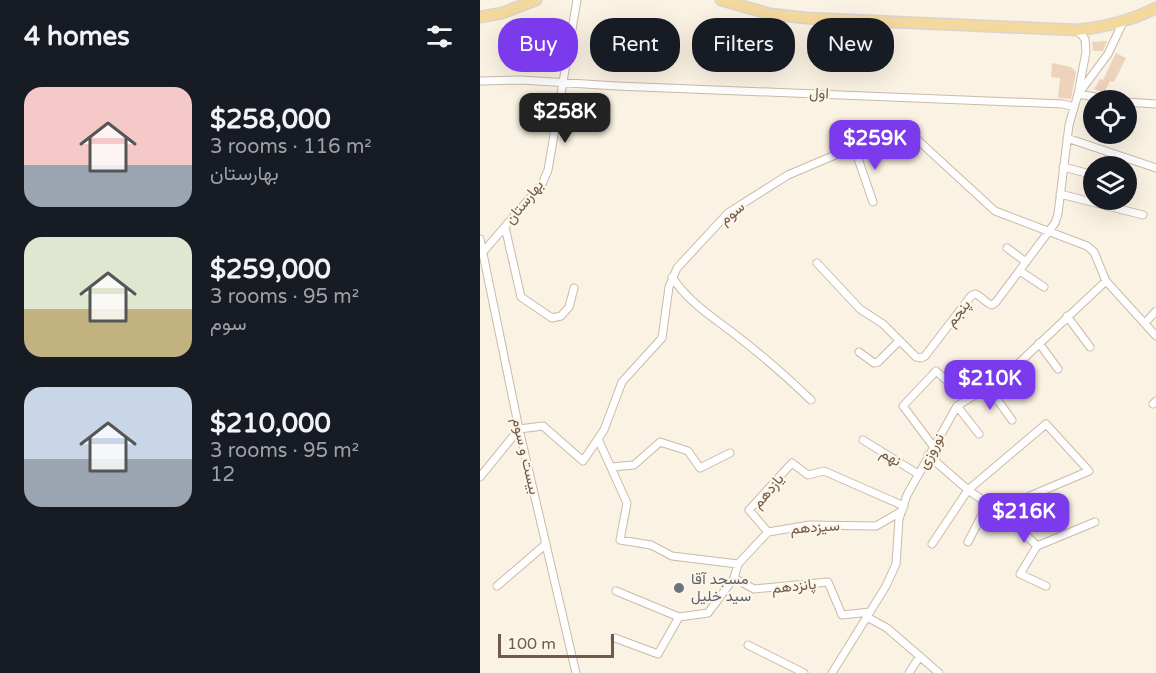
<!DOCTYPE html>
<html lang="en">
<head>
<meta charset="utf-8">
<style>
	:root { --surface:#171b24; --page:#20242c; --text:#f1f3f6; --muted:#9ea1a6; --accent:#7c3aed }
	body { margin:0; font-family:"Varela Round",Vazirmatn,sans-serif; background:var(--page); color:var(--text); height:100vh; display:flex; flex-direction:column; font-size:22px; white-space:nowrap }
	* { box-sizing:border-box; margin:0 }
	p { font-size:20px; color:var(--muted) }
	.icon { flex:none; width:33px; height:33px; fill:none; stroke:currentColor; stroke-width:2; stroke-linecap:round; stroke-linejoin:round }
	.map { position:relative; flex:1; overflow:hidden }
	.details { display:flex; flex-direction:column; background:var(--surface); width:480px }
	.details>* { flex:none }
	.top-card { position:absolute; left:18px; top:18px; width:567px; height:54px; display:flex; gap:12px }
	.tools { position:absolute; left:603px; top:90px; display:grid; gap:12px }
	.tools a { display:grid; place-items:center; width:54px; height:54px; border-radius:50%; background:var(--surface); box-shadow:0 6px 24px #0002; font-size:30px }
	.scale { position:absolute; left:18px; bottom:15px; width:116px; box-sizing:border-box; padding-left:6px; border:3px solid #705a4b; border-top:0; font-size:16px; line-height:21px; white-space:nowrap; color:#705a4b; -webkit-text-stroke:4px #fdf6e8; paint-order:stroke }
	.price { position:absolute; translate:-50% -51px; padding:0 14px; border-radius:12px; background:var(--accent); color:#fff; font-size:20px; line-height:39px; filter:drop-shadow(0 2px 3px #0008) }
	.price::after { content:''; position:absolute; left:50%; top:36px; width:18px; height:14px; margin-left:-9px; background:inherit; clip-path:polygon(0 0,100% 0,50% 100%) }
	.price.active { background:#222; color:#fff }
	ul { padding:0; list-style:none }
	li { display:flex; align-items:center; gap:18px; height:150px; padding:0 24px }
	li span { display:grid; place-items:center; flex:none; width:168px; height:120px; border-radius:18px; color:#555 }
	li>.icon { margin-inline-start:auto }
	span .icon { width:72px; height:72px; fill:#fffc; stroke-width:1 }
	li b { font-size:26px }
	h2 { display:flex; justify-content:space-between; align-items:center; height:72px; padding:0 24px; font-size:26px }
	.chip { padding:0 21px; border-radius:24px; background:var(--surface); box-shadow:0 6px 24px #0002; font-size:21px; line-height:54px }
	.chip.active { background:var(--accent); color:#fff }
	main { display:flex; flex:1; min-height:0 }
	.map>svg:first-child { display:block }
	.building { fill:#edd2bc }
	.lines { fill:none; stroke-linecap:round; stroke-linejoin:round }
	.street-casing { stroke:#cabaaa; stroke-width:9 }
	.primary-casing { stroke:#dad4d0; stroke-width:13 }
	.street { stroke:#fff; stroke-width:7 }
	.primary { stroke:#f4d99f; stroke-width:10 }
	.worship-dot { fill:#6b7280; stroke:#fdf6e8; stroke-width:2 }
	.labels { text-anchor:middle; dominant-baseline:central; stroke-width:4.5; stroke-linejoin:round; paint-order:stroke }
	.street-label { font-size:15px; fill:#705a4b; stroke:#fdf6e8 }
	.worship-label { font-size:15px; fill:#5b616d; stroke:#fdf6e8; text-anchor:start }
</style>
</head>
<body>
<main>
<section class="details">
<h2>4 homes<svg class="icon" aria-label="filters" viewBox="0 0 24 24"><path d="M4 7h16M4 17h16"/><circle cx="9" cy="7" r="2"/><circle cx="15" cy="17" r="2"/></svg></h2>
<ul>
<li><span style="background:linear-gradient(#f6c9c9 65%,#9aa5b1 0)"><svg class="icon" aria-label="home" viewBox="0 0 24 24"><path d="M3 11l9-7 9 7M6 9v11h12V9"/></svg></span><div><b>$258,000</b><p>3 rooms · 116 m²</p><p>بهارستان</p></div></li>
<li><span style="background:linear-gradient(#dfe7d0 60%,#c2b280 0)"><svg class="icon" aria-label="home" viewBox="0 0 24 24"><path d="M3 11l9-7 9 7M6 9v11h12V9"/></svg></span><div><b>$259,000</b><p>3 rooms · 95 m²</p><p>سوم</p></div></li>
<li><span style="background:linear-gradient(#c9d6e8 60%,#9aa5b1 0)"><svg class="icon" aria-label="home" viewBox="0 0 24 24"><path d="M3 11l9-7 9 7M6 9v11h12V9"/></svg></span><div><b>$210,000</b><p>3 rooms · 95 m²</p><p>12</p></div></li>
</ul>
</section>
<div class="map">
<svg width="676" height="673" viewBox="0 0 676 673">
	<rect width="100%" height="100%" fill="#faf2e2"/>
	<path class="building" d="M 627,41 L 623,51 L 613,51 L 612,42 Z
		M 636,53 L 646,58 L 634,82 L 630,81 L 624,93 L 614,89 L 620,79 L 623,80 Z
		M 572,63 L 591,67 L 596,72 L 591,99 L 578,98 L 580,78 L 571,77 Z"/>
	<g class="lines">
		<g class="street-casing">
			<path id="street" d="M 0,81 L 41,80 L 137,86 L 583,104 L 594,107
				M 602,89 L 628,54 L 643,22
				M 598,94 L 633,100
				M 646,102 L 676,104
				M 587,138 L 676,168
				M 374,147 L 393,202
				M 583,167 L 614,175
				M 580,194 L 663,215
				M 25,227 L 41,297 L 72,318 L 81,316 L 89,307 L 94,288
				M 0,239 L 39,429 L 96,673
				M 527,248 L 546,262
				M 2,253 L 62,184 L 68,170 L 97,0
				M 337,263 L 380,309 L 403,324 L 436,357 L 441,358 L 445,356 L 491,296 L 495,294 C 502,296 505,303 512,305 L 516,302 L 575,223 L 578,214 L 589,125 L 598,94 L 606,52 L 605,39 L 597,30
				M 540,271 L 564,287
				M 192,277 C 209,303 233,317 257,336 C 283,356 307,377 331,400
				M 587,316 L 610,347
				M 665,323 L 676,311
				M 559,343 L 578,369
				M 379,352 L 394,363 L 398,362 L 419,341
				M 508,387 L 532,420
				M 673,404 L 676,401
				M 477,406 L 499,434
				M 118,439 L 147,503 L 140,540 L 171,545 L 192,556 L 258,564
				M 383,440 L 438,474
				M 453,446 L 423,406 L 456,371 L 487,399
				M 448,455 L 488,490 L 530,519 L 557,546
				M 131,467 L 154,465 L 180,442 L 208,451 L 220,468 L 250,453
				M 0,477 L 39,429 L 63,426 L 103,461 L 124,430 L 142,382 L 182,338 L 189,287 L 197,268 L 248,213 L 308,175 L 374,147 L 404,128 L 419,128 L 429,132 L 515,211 L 607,246 L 614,252 L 626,281 L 676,336
				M 550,496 L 574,514
				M 288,532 L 269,510 L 312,463 L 328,475 L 344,471 L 424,506
				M 488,542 L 507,505
				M 452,544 L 488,490 L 566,424 L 609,471 L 550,496 L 530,519
				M 254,578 L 274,589 L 348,582 L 362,615 L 390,612
				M 17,586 L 66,544
				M 566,586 L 540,574 L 557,546 L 615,522
				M 136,591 L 199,617 L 228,613 L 254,578 L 258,564 L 288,532 L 330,525 L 396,526 L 422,511
				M 387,617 L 407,628 L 459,673
				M 135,638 L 178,654 L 199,617
				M 268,645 L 324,673
				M 352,673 L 406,586 L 416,564 L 419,519 L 427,495 L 477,406 L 523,378 L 626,281
				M 429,673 L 440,656"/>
		</g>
		<g class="primary-casing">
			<path id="primary" d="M 241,0 L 290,14 L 326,18 L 597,30 C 626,27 650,21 676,8
				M 0,17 L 22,13 L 56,0"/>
		</g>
		<use href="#street" class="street"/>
		<use href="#primary" class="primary"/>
	</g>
	<circle class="worship-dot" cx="199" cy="588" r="6"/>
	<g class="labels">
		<g class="street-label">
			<text transform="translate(339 93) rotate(2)">اول</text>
			<text transform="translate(44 202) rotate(-51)">بهارستان</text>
			<text transform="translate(252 213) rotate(-39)">سوم</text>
			<text transform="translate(478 313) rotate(-52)">پنجم</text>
			<text transform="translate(451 451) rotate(-61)">نوروزی</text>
			<text transform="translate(46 456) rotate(77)">بیست و سوم</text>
			<text transform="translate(411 457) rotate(31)">نهم</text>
			<text transform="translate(288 491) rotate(-50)">یازدهم</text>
			<text transform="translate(335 527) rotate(-4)">سیزدهم</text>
			<text transform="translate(314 586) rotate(-6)">پانزدهم</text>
		</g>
		<g class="worship-label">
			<text x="211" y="579">مسجد آقا<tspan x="211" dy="17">سید خلیل</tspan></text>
		</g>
	</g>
</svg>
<div class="tools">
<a><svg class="icon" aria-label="locate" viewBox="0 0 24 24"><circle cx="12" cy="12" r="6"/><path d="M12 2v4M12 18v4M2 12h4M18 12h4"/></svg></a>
<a><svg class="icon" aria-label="layers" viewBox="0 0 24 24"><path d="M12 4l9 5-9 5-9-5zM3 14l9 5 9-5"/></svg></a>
</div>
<div class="scale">100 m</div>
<b class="price active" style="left:85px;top:144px">$258K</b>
<b class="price" style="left:395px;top:171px">$259K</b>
<b class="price" style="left:510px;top:411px">$210K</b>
<b class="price" style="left:544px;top:544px">$216K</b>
<div class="top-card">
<a class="chip active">Buy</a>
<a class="chip">Rent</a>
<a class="chip">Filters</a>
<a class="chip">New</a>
</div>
</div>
</main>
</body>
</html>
